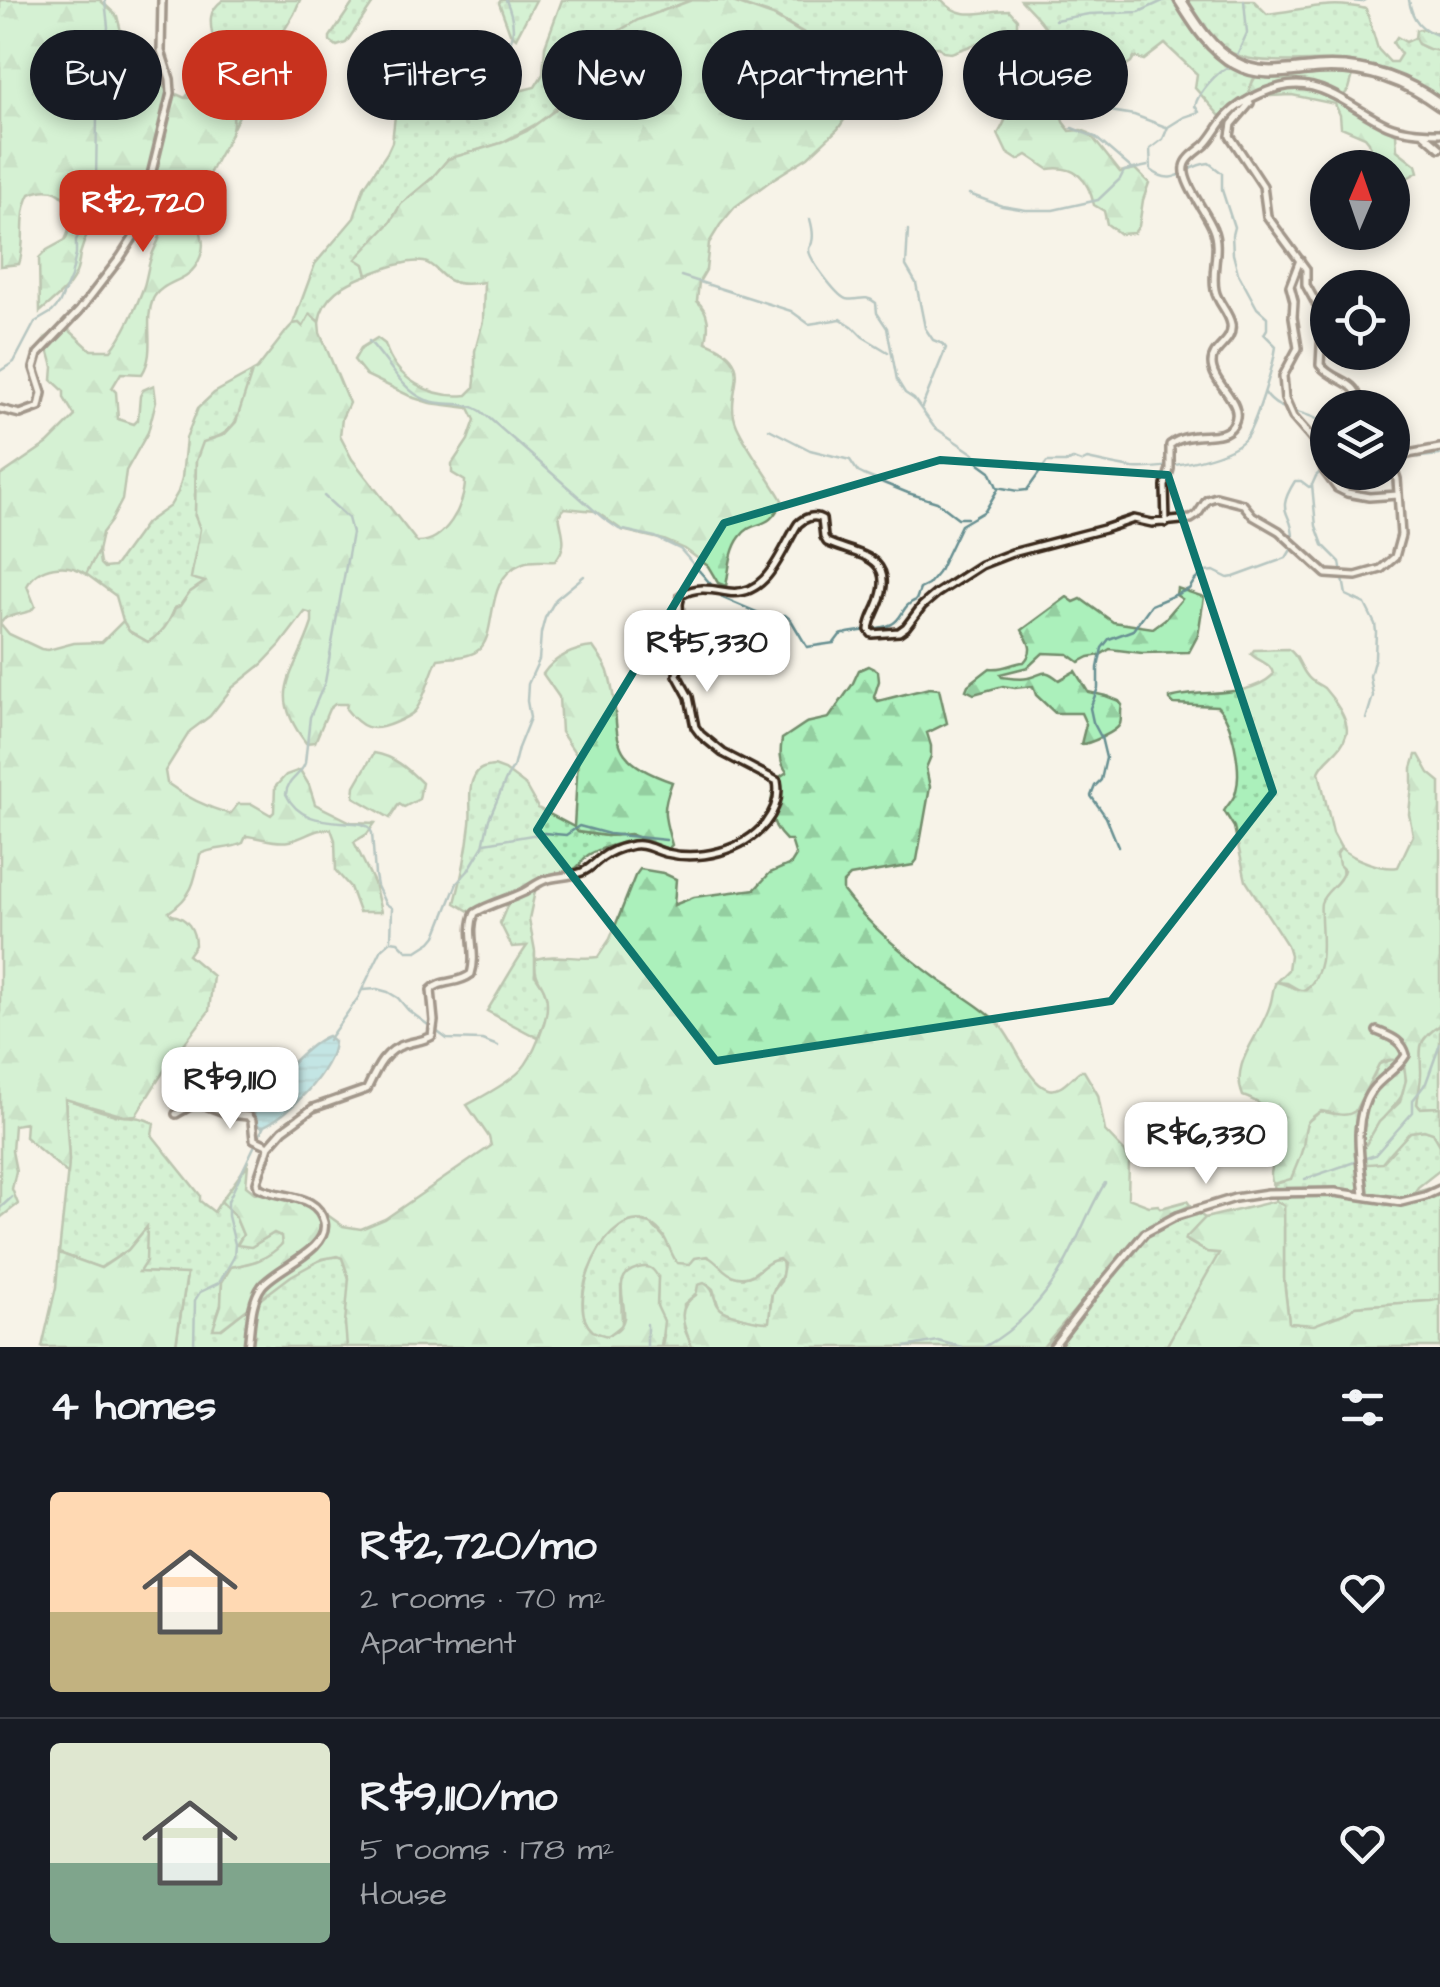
<!DOCTYPE html>
<html lang="en">
<head>
<meta charset="utf-8">
<style>
	:root { --surface:#171b24; --page:#20242c; --text:#f1f3f6; --muted:#9ea1a6; --line:#363941; --accent:#c8321e }
	body { margin:0; font-family:"Architects Daughter",sans-serif; background:var(--page); color:var(--text); height:100vh; display:flex; flex-direction:column; font-size:38px; white-space:nowrap }
	* { box-sizing:border-box; margin:0 }
	p { font-size:32px; color:var(--muted) }
	.icon { flex:none; width:55px; height:55px; fill:none; stroke:currentColor; stroke-width:2; stroke-linecap:round; stroke-linejoin:round }
	.map { position:relative; height:1347px; overflow:hidden }
	.side { display:flex; flex-direction:column; background:var(--surface); flex:1 }
	.side>* { flex:none }
	.guide { position:absolute; left:30px; top:30px; width:1380px; height:90px; display:flex; gap:20px }
	.needle { width:65px; rotate:2deg }
	.fabs { position:absolute; left:1310px; top:150px; display:grid; gap:20px }
	.fabs a { display:grid; place-items:center; width:100px; height:100px; border-radius:50%; background:var(--surface); box-shadow:0 5px 15px #0003; font-size:50px }
	.price { position:absolute; translate:-50% -85px; padding:0 22px; border-radius:20px; background:#fff; color:#222; font-size:32px; line-height:65px; filter:drop-shadow(0 2px 5px #0008) }
	.price::after { content:''; position:absolute; left:50%; top:60px; width:30px; height:22px; margin-left:-15px; background:inherit; clip-path:polygon(0 0,100% 0,50% 100%) }
	.price.selected { background:var(--accent); color:#fff }
	ul { padding:0; list-style:none }
	li { display:flex; align-items:center; gap:30px; height:250px; padding:0 50px }
	li+li { border-top:2px solid var(--line) }
	li span { display:grid; place-items:center; flex:none; width:280px; height:200px; border-radius:10px; color:#555 }
	li>.icon { margin-inline-start:auto }
	span .icon { width:120px; height:120px; fill:#fffc; stroke-width:1 }
	li b { font-size:42px }
	h2 { display:flex; justify-content:space-between; align-items:center; height:120px; padding:0 50px; font-size:42px }
	.tag { padding:0 35px; border-radius:45px; background:var(--surface); box-shadow:0 5px 15px #0003; font-size:35px; line-height:90px }
	.tag.selected { background:var(--accent); color:#fff }
	.map>svg:first-child { display:block }
	.grass { fill:url(#grass-dots); stroke:#738d6c; stroke-width:2.5 }
	.forest { fill:url(#forest-firs); stroke:#738d6c; stroke-width:2.5 }
	.water { fill:url(#water-rules); stroke:#679092; stroke-width:2.5 }
	.lines { fill:none; stroke-linecap:round; stroke-linejoin:round }
	.stream { stroke:#679092; stroke-width:2.5 }
	.minor-casing { stroke:#3b2a1e; stroke-width:12 }
	.highway-casing { stroke:#3b2a1e; stroke-width:16 }
	.minor { stroke:#f7f3e8; stroke-width:5 }
	.highway { stroke:#f7f3e8; stroke-width:9 }
	.marked { fill:none; stroke:#0f766e; stroke-width:8; stroke-linejoin:round }
</style>
</head>
<body>
<div class="map">
<svg width="1440" height="1347" viewBox="0 0 1440 1347">
	<defs>
		<pattern id="grass-dots" width="8" height="8" patternUnits="userSpaceOnUse" patternTransform="scale(2.5)"><rect width="8" height="8" fill="#abf0bb"/><path d="M2 2h.1M6 6h.1" fill="none" stroke="#94cea0" stroke-width="1.8" stroke-linecap="round"/></pattern>
		<pattern id="forest-firs" width="22" height="20" patternUnits="userSpaceOnUse" patternTransform="scale(2.5)"><rect width="22" height="20" fill="#abf0bb"/><path d="M5 1l3.5 6h-7zM16 11l3.5 6h-7z" fill="#94cea0"/></pattern>
		<pattern id="water-rules" width="6" height="5" patternUnits="userSpaceOnUse" patternTransform="scale(2.5)"><rect width="6" height="5" fill="#84d4df"/><path d="M0 2.5h6" fill="none" stroke="#73b6bf"/></pattern>
	</defs>
	<rect width="100%" height="100%" fill="#f7f3e8"/>
	<filter id="ink" filterUnits="userSpaceOnUse"><feTurbulence type="fractalNoise" baseFrequency=".01" numOctaves="2"/><feDisplacementMap in="SourceGraphic" scale="20" xChannelSelector="R" yChannelSelector="G"/><feConvolveMatrix kernelMatrix="1 2 1 2 8 2 1 2 1" color-interpolation-filters="sRGB"/></filter>
	<g filter="url(#ink)">
		<path class="grass" d="M 223,0 L 300,0 L 294,14 L 267,59 L 233,128 L 233,106 L 185,98 C 195,86 209,71 213,55 C 217,33 200,17 223,0 Z
			M 355,0 L 375,0 L 346,43 L 337,46 L 330,41 L 330,37 Z
			M 501,0 L 536,0 L 516,38 L 510,33 L 499,3 Z
			M 562,0 L 692,0 L 638,20 L 545,119 L 501,143 L 448,159 L 431,179 L 401,204 L 390,223 L 357,259 L 364,264 L 367,275 C 344,284 323,295 319,322 L 310,314 L 303,328 L 299,323 L 293,324 L 315,264 L 354,218 L 364,187 L 387,153 L 392,142 L 396,107 L 409,82 L 419,71 L 428,67 L 448,66 L 466,70 L 479,88 L 519,91 L 535,87 L 543,74 L 545,46 Z
			M 726,0 L 942,0 C 961,23 984,10 1009,10 L 1017,19 L 1017,34 L 1033,47 L 1046,52 L 1050,50 C 1053,28 1034,15 1021,0 L 1173,0 C 1199,44 1206,58 1257,74 L 1253,80 L 1249,97 L 1220,116 L 1195,88 L 1197,74 L 1165,44 L 1144,60 L 1134,57 L 1131,62 L 1117,71 L 1105,62 L 1093,59 L 1080,58 L 1067,63 L 1002,54 L 984,44 L 976,44 L 951,53 L 944,52 L 939,47 L 924,48 L 923,43 L 872,44 L 813,38 L 773,15 Z
			M 1186,0 L 1253,0 L 1267,14 C 1304,10 1329,0 1366,9 L 1378,49 L 1390,62 L 1396,62 L 1401,54 L 1393,43 L 1397,37 L 1406,42 L 1415,38 C 1420,48 1429,49 1440,51 L 1440,100 C 1407,79 1371,63 1331,61 C 1286,59 1239,72 1206,33 C 1198,23 1192,11 1186,0 Z
			M 252,372 C 244,399 241,434 209,439 L 196,461 L 195,516 L 201,529 L 192,569 L 206,581 L 189,593 L 180,606 L 175,608 C 169,624 162,634 148,642 L 129,631 L 124,624 L 116,596 L 86,574 L 98,551 L 100,564 L 104,568 L 114,567 L 146,523 L 170,506 L 178,492 L 182,478 L 186,438 L 198,408 L 214,393 Z
			M 1288,649 C 1300,656 1300,671 1311,680 C 1315,683 1320,685 1324,688 C 1333,698 1351,722 1346,735 C 1341,753 1325,757 1319,772 L 1333,833 L 1341,848 L 1337,854 C 1348,878 1342,879 1325,897 C 1324,925 1332,978 1301,991 L 1287,983 L 1276,982 L 1288,970 L 1290,955 L 1287,945 L 1246,881 L 1234,827 L 1224,811 C 1228,804 1234,800 1236,791 C 1242,770 1233,721 1217,706 L 1174,704 L 1170,700 L 1170,698 C 1203,688 1246,700 1273,675 C 1272,663 1259,662 1251,654 L 1254,650 Z
			M 494,766 L 505,770 L 525,785 L 538,808 L 574,827 L 578,832 L 607,836 L 630,834 L 642,839 C 632,839 595,849 587,856 C 583,859 580,865 576,868 C 566,876 549,876 537,882 L 529,919 L 535,951 L 535,975 L 543,987 L 548,1000 L 547,1015 L 538,1038 L 487,1011 C 501,989 512,967 527,946 L 512,947 L 500,923 L 511,896 L 474,914 L 455,903 C 462,877 467,851 470,824 C 472,810 467,790 474,777 C 478,768 485,767 494,766 Z
			M 1440,1025 L 1440,1107 L 1420,1108 L 1417,1104 C 1418,1095 1420,1087 1420,1078 C 1419,1051 1415,1042 1440,1025 Z
			M 1394,1059 L 1404,1065 C 1410,1092 1401,1098 1385,1116 C 1377,1127 1370,1140 1362,1151 L 1403,1139 L 1410,1132 L 1424,1130 L 1434,1133 L 1440,1145 L 1440,1170 L 1418,1187 L 1414,1193 L 1440,1185 L 1440,1299 L 1431,1301 L 1357,1306 L 1343,1314 L 1313,1326 L 1289,1323 L 1284,1281 L 1284,1206 L 1276,1201 L 1274,1184 L 1283,1182 L 1304,1133 L 1306,1123 L 1321,1111 L 1334,1114 L 1373,1077 L 1379,1064 Z
			M 65,1098 C 83,1105 103,1113 122,1116 C 136,1117 141,1117 154,1123 L 152,1135 L 200,1195 L 200,1201 L 214,1212 L 221,1201 L 235,1216 L 243,1235 L 237,1244 L 251,1247 L 274,1233 L 281,1236 L 282,1245 C 267,1260 252,1264 231,1267 L 222,1282 L 221,1305 L 215,1322 L 222,1329 C 249,1309 308,1252 342,1257 L 349,1278 L 347,1347 L 183,1347 L 176,1345 L 187,1275 L 138,1272 L 146,1228 L 128,1250 L 100,1268 L 59,1253 L 69,1160 Z
			M 1188,1206 L 1205,1218 L 1185,1240 L 1207,1252 L 1220,1253 L 1166,1347 L 1043,1347 L 1138,1236 L 1155,1223 Z
			M 634,1220 L 651,1224 L 666,1239 L 670,1246 L 695,1258 C 719,1251 719,1272 738,1277 C 761,1281 762,1256 782,1261 C 786,1281 776,1278 772,1294 C 769,1302 771,1313 769,1322 C 757,1323 730,1315 719,1308 L 713,1289 L 707,1284 L 684,1304 L 684,1328 L 692,1347 L 662,1347 L 664,1335 L 657,1306 L 658,1277 L 621,1286 L 622,1325 L 608,1336 C 603,1335 596,1333 592,1331 C 572,1312 589,1263 601,1245 C 609,1234 621,1224 634,1220 Z"/>
		<path class="forest" d="M 0,0 L 100,0 L 117,16 L 126,50 L 133,63 L 148,72 L 167,90 L 185,98 L 219,98 L 228,100 L 233,106 C 233,113 234,122 232,129 C 231,137 226,143 222,150 C 213,166 200,189 197,207 C 194,228 213,240 195,267 C 185,282 161,282 153,299 C 143,324 157,351 142,374 L 121,373 L 112,388 L 116,392 L 118,419 L 134,424 L 138,420 L 140,396 L 143,390 L 154,385 L 156,401 L 148,432 L 126,471 L 122,500 L 111,521 L 102,533 L 98,551 L 86,574 C 67,561 38,565 27,586 L 35,606 L 31,611 L 4,618 L 0,623 L 9,634 L 41,649 L 48,650 L 74,643 L 102,642 L 123,621 L 129,631 L 148,642 C 162,634 169,623 175,608 L 180,606 L 189,593 L 205,582 L 191,578 L 200,529 L 195,516 L 196,461 L 203,442 L 224,435 L 236,422 L 252,372 L 257,369 L 288,329 L 293,324 L 299,323 L 303,327 L 310,314 L 319,322 L 320,333 L 349,403 L 342,418 L 340,436 L 352,459 L 417,542 C 445,543 465,505 465,481 L 452,473 L 452,464 L 468,440 L 475,420 L 469,408 L 430,403 L 414,398 L 366,375 L 354,360 L 361,348 L 377,338 L 385,344 C 395,379 431,399 467,395 L 474,388 L 475,381 L 475,351 L 483,321 L 484,282 C 473,284 460,285 451,281 C 440,277 435,264 424,262 C 409,259 382,269 367,275 L 364,264 L 356,259 L 390,223 L 401,204 L 431,179 L 448,159 L 501,143 L 527,131 L 555,110 L 603,40 L 638,20 L 692,0 L 730,1 L 773,16 L 805,35 L 825,41 L 872,44 L 923,43 L 925,46 L 923,51 L 903,56 L 876,72 L 838,129 L 808,157 L 773,179 L 735,207 L 720,225 L 709,243 L 706,270 L 699,282 L 697,301 C 710,313 709,326 706,342 C 762,364 721,390 737,426 C 749,452 768,475 782,500 C 769,534 754,517 740,537 C 730,550 729,571 726,586 L 718,583 L 708,566 L 685,549 L 664,540 L 622,530 L 595,511 L 565,508 L 559,515 C 562,535 569,544 555,561 C 546,562 532,559 523,563 C 481,579 500,636 477,651 C 467,658 450,657 438,659 C 429,676 426,697 415,711 C 410,716 401,720 394,723 C 371,733 361,728 346,709 L 347,704 L 335,704 L 329,709 L 315,742 L 306,743 C 266,691 295,676 312,623 L 312,614 L 305,612 L 280,645 L 262,664 L 232,688 L 210,716 L 190,731 L 165,771 L 167,783 C 187,798 206,807 230,814 L 238,804 L 252,804 L 271,815 L 274,812 L 275,787 L 286,775 L 300,770 L 309,785 L 315,804 L 351,822 L 375,823 L 367,834 L 354,842 L 374,883 L 381,912 L 359,912 L 350,887 L 336,871 L 335,840 L 331,829 C 314,828 305,838 289,841 C 275,844 260,837 246,836 L 243,843 C 229,850 214,847 200,854 C 195,881 193,896 169,912 L 172,915 C 187,917 195,930 195,945 L 188,955 L 213,976 L 209,1011 L 165,1069 L 136,1115 L 124,1116 L 65,1099 L 69,1160 L 68,1174 L 25,1137 L 26,1123 L 14,1125 L 12,1151 L 16,1171 L 12,1189 L 18,1204 L 0,1218 L 0,476 L 48,443 L 75,416 L 64,398 L 64,391 L 52,380 L 53,367 L 45,338 L 61,327 L 67,328 L 91,350 L 111,350 C 123,337 138,303 144,286 C 147,276 148,265 152,255 C 155,246 163,236 161,225 C 158,210 128,188 114,188 C 98,205 87,232 80,254 C 79,259 79,264 77,270 C 72,288 53,300 40,312 L 39,258 L 47,250 L 65,240 C 80,211 64,179 30,194 C 18,217 27,241 19,264 L 0,266 Z
			M 1420,29 L 1440,34 L 1440,51 L 1429,49 L 1418,44 L 1415,38 L 1416,30 Z
			M 1300,73 L 1353,75 L 1349,89 L 1341,99 L 1356,105 L 1393,129 L 1396,134 L 1397,150 L 1416,165 L 1418,172 L 1400,182 L 1393,182 L 1392,168 L 1375,167 L 1369,142 L 1365,137 L 1341,127 L 1340,115 L 1335,104 L 1292,95 L 1249,97 L 1250,87 L 1257,74 Z
			M 1024,81 L 1054,95 L 1059,99 L 1063,122 L 1070,131 L 1081,130 L 1089,133 L 1120,172 L 1135,169 L 1149,183 L 1143,200 L 1139,226 L 1134,233 L 1120,234 L 1107,224 L 1104,211 L 1094,205 C 1088,179 1076,165 1048,169 L 1027,155 L 1018,160 L 1007,153 L 998,134 C 1007,119 1011,111 1001,96 L 1003,94 L 1014,96 Z
			M 1177,588 L 1204,597 L 1198,635 L 1189,652 L 1142,653 L 1110,649 L 1100,655 L 1089,657 L 1079,662 L 1068,654 L 1043,653 L 1028,667 L 1000,674 L 1002,677 C 1010,678 1020,680 1028,678 C 1045,674 1043,667 1059,680 L 1075,671 L 1088,692 L 1106,696 L 1119,701 L 1122,705 C 1120,711 1122,718 1120,724 C 1117,732 1089,744 1081,744 L 1086,724 L 1081,713 L 1055,713 L 1036,695 L 1033,686 L 1015,688 L 1003,686 L 974,694 L 966,690 L 968,685 L 990,668 C 1004,670 1011,663 1024,662 C 1035,650 1029,643 1022,630 L 1067,597 L 1074,602 L 1081,599 L 1113,622 L 1153,628 L 1165,619 L 1182,599 L 1176,595 Z
			M 593,647 C 599,656 607,665 609,675 C 625,732 598,757 672,782 C 661,811 664,817 672,845 L 668,849 L 630,834 L 607,836 L 578,832 L 574,827 L 578,757 L 561,732 L 559,697 L 543,674 C 554,657 574,649 593,647 Z
			M 868,666 L 878,671 L 879,681 L 874,697 L 878,701 L 929,688 L 939,689 L 947,723 L 927,733 L 931,746 L 931,756 L 926,768 L 930,787 L 917,860 L 913,865 L 850,876 L 843,883 L 843,891 C 869,926 905,955 940,981 C 959,994 981,1006 997,1022 C 1014,1038 1027,1083 1048,1089 C 1061,1093 1071,1077 1080,1071 L 1084,1071 L 1098,1095 L 1105,1131 L 1125,1152 L 1129,1162 L 1128,1198 L 1149,1206 L 1158,1205 L 1161,1208 L 1187,1201 L 1190,1205 L 1155,1223 L 1138,1236 L 1043,1347 L 692,1347 C 684,1326 674,1309 696,1295 L 698,1285 L 704,1283 C 718,1291 711,1300 721,1309 C 728,1315 760,1323 769,1322 L 772,1293 L 781,1281 L 784,1264 L 779,1259 C 761,1261 755,1283 734,1276 C 724,1273 717,1261 707,1256 L 695,1258 L 690,1264 L 677,1263 C 668,1250 667,1233 651,1224 C 608,1200 561,1305 593,1331 C 596,1333 604,1335 607,1336 C 615,1332 622,1328 624,1318 C 626,1300 611,1275 638,1268 C 649,1265 653,1268 658,1277 L 657,1306 L 664,1321 L 661,1347 L 347,1347 L 345,1323 L 349,1278 L 342,1258 L 337,1256 L 322,1259 L 291,1276 L 221,1329 L 213,1329 L 221,1305 L 222,1282 L 231,1267 C 252,1263 267,1260 282,1244 L 281,1236 L 274,1233 L 251,1247 L 237,1245 L 243,1235 L 235,1216 L 221,1201 L 248,1164 L 246,1186 L 255,1193 L 305,1199 L 343,1226 L 361,1229 L 385,1219 L 491,1146 L 489,1137 L 467,1105 C 483,1096 509,1083 521,1070 C 533,1057 548,1021 547,1003 C 547,984 532,981 536,959 C 555,953 577,960 598,957 L 610,939 L 635,876 L 640,869 L 663,873 L 676,879 L 674,905 L 694,897 L 755,889 L 770,873 L 791,864 L 796,856 L 791,840 L 786,840 C 767,822 768,801 778,778 L 787,772 C 779,762 780,751 782,739 L 806,723 L 829,718 L 852,685 L 859,670 Z
			M 374,753 C 394,756 408,769 422,783 L 419,799 L 404,807 L 399,804 L 390,818 L 354,797 L 355,786 Z
			M 1416,755 L 1419,755 L 1429,773 L 1440,782 L 1440,1025 C 1418,1040 1420,1044 1421,1069 C 1422,1081 1418,1092 1417,1104 L 1420,1108 L 1440,1107 L 1440,1145 L 1433,1133 L 1424,1130 L 1410,1132 L 1382,1163 L 1368,1164 L 1362,1161 L 1362,1151 L 1379,1122 L 1400,1102 L 1406,1080 L 1404,1065 C 1396,1058 1388,1058 1379,1064 L 1355,1111 C 1344,1119 1333,1112 1321,1111 C 1301,1123 1307,1127 1303,1146 C 1301,1157 1295,1168 1291,1179 L 1273,1184 C 1269,1175 1272,1171 1273,1161 C 1276,1127 1278,1108 1243,1096 C 1229,1063 1261,1036 1270,1005 C 1273,996 1272,990 1276,982 C 1286,983 1297,992 1306,990 C 1326,971 1322,945 1321,920 C 1321,916 1320,907 1321,903 C 1325,890 1341,884 1344,870 L 1339,865 L 1337,854 L 1341,848 C 1353,859 1382,870 1398,867 L 1413,835 L 1409,814 L 1412,785 L 1412,768 Z
			M 1276,1201 L 1284,1206 L 1284,1281 L 1289,1323 L 1314,1325 L 1343,1314 L 1356,1306 L 1431,1301 L 1440,1299 L 1440,1347 L 1166,1347 L 1219,1253 L 1207,1252 L 1185,1239 L 1205,1218 Z
			M 147,1227 L 146,1261 L 139,1272 L 187,1274 L 176,1344 L 183,1347 L 42,1347 L 56,1287 L 59,1253 L 101,1268 L 128,1250 Z"/>
		<path class="water" d="M 328,1036 L 334,1041 C 334,1069 287,1118 261,1127 L 255,1123 C 254,1115 253,1115 257,1107 C 267,1087 308,1043 328,1036 Z"/>
		<g class="lines">
			<path class="stream" d="M 1339,0 L 1362,2 L 1366,0
				M 1409,0 C 1412,20 1421,30 1440,36
				M 1055,20 L 1089,14 L 1139,12 L 1165,0
				M 1236,57 L 1247,33 L 1244,0
				M 481,76 C 510,51 522,37 506,0
				M 1003,97 L 1028,91 L 1052,97 L 1089,100 L 1098,109 L 1134,115 L 1166,127
				M 1072,128 L 1095,137 L 1131,168
				M 969,194 L 1002,206 L 1026,210 L 1053,210 L 1098,200 L 1120,179 L 1124,171 L 1148,166
				M 810,219 C 812,226 814,235 812,242 C 812,245 809,246 809,249 C 808,258 837,296 846,299 C 859,302 864,293 876,303 L 877,313 L 887,328 L 897,380 L 905,393 L 914,399 L 934,427 L 977,456 L 979,463 L 990,471 L 997,487 L 1018,491 L 1027,490 L 1047,462 L 1066,462 L 1073,459 L 1081,462 L 1087,459 C 1102,462 1117,466 1133,468 C 1158,470 1226,459 1244,440 C 1255,428 1274,364 1276,346 L 1264,334 L 1267,329 L 1267,317 L 1257,308 L 1238,273 L 1233,254 L 1232,235 L 1234,227 L 1222,190 L 1222,173 L 1209,163 C 1185,164 1176,190 1151,170 L 1150,149 L 1163,139 L 1168,127 L 1184,117 L 1199,112 L 1195,106 C 1198,93 1217,71 1229,67
				M 908,230 L 906,266 L 916,283 L 925,328 L 933,340 L 943,344 L 946,348 L 922,407
				M 681,276 L 791,311 L 809,324 L 841,319 L 852,326 L 863,337 L 888,352
				M 369,341 C 387,359 401,390 426,400 C 444,407 464,400 481,411 L 603,518 L 619,529 L 655,537 L 680,549 L 723,598 L 768,617 L 785,615 L 791,620 L 807,647 L 834,643 L 840,635 C 856,630 877,631 892,624 C 904,617 901,606 916,600 L 920,589 L 928,585 L 938,573 L 961,525 L 985,511 L 998,489
				M 0,371 L 14,362 L 35,322 L 52,312 L 59,304 L 71,277 L 76,254 L 76,240 L 90,213 L 96,182 L 97,116 L 108,27 L 105,0
				M 1265,393 C 1279,415 1304,408 1323,423 L 1324,442 L 1328,448
				M 769,429 L 810,450 L 850,460 L 858,472 L 864,475 L 908,493 L 937,502 L 958,518 L 967,518
				M 1328,464 L 1316,476 L 1312,485 L 1316,526 L 1323,545 L 1340,562 L 1346,595 L 1365,604 L 1375,624 L 1376,632 L 1375,657 L 1370,676 L 1373,696 L 1366,719
				M 1397,468 L 1410,458 L 1440,455
				M 1353,472 C 1368,481 1376,484 1391,474
				M 324,496 L 348,518 L 352,533 L 325,682 L 310,717 L 305,763 C 301,776 287,779 286,794 C 300,825 332,820 362,824 L 369,827 L 372,833 L 375,875 L 377,886 L 385,903 L 392,908 L 391,941 L 382,949 L 358,998 L 328,1040
				M 1293,540 C 1294,510 1273,516 1295,481 L 1301,481 L 1309,487 L 1312,485
				M 485,843 L 544,833 L 566,835 L 579,826 L 609,834 L 666,840
				M 1118,846 L 1106,817 L 1091,796 L 1095,786 L 1101,780 L 1106,758 L 1101,737 L 1093,722 L 1090,708 L 1098,688 L 1098,668 L 1102,648 L 1109,639 L 1133,630 L 1151,605 L 1189,589 L 1195,580 L 1205,572 L 1214,571 L 1228,578 L 1234,577 L 1286,558 L 1292,548
				M 391,941 L 398,942 L 407,951 L 417,951 L 431,942 L 436,936 L 457,883 L 468,871 L 483,846 L 489,819 L 507,777 L 513,768 L 518,748 L 530,718 L 527,701 L 528,684 L 539,660 L 541,633 L 545,618 L 556,599 L 584,576
				M 363,990 L 377,989 L 388,992 L 398,998 L 408,1010 L 447,1039 L 482,1040 L 498,1046
				M 1305,1179 L 1375,1155 L 1413,1112 L 1413,1100 L 1426,1083 L 1440,1044
				M 0,1208 L 12,1197
				M 194,1347 L 195,1300 L 200,1292 L 219,1283 L 234,1257 L 235,1244 L 228,1216 L 228,1201 L 264,1126
				M 647,1347 L 647,1324
				M 905,1347 L 938,1341 L 962,1347
				M 984,1347 C 1016,1330 1044,1299 1062,1268 C 1078,1241 1088,1210 1105,1183"/>
			<g class="minor-casing">
				<path id="minor" d="M 1250,103 L 1232,124 L 1230,136 L 1263,186 L 1267,216 L 1306,269 L 1306,285 L 1317,305 L 1322,327 L 1320,365 C 1335,384 1361,379 1359,408
					M 1424,134 L 1440,148
					M 1300,260 L 1290,286 L 1294,301 L 1293,317 L 1298,348 L 1283,376 L 1285,399 L 1293,417 L 1313,440 L 1325,472 L 1337,488 L 1347,493 L 1369,497 L 1398,495
					M 0,409 L 20,414 L 39,407 L 42,393 L 34,368 L 38,354 L 79,311 L 120,258 L 133,238 L 144,204 L 171,93 L 170,79 L 161,51 L 162,0
					M 1392,457 L 1440,448
					M 1166,523 L 1165,486 L 1170,469 L 1170,445 C 1191,428 1222,443 1233,425 C 1247,403 1212,385 1212,363 C 1212,347 1234,343 1231,324 C 1229,312 1217,302 1215,290 C 1211,270 1221,248 1213,229 C 1207,213 1182,183 1185,167 C 1186,158 1198,151 1205,145 C 1214,136 1219,124 1228,115 C 1243,99 1276,85 1297,85 C 1330,85 1359,113 1387,125 C 1404,132 1423,133 1440,133
					M 176,1114 L 197,1102 L 229,1114 L 248,1116 L 252,1121 L 254,1139 L 269,1146
					M 1364,1195 C 1361,1162 1351,1119 1372,1090 C 1382,1077 1398,1069 1406,1055 C 1402,1040 1391,1037 1377,1031
					M 248,1347 C 251,1328 250,1302 262,1286 C 277,1267 330,1250 324,1222 C 322,1214 317,1207 310,1203 C 294,1194 274,1196 258,1187 L 257,1182 L 269,1146 L 283,1130 L 313,1108 L 367,1089 C 376,1070 384,1050 406,1044 C 416,1041 423,1041 432,1036 L 434,1021 L 431,990 C 441,979 457,985 471,974 C 478,953 466,933 475,913 C 491,903 508,900 524,892 C 531,888 537,883 545,880 C 557,876 570,877 582,872 C 590,869 594,863 601,858 C 609,852 619,848 629,846 C 643,842 652,849 666,853 C 699,861 743,851 765,824 C 775,811 780,796 777,781 L 723,753 L 701,735 L 695,727 L 689,697 L 677,675 L 681,638 L 679,604 L 681,595 C 697,586 710,589 728,592 C 768,598 781,550 798,524 C 804,518 814,514 822,519 L 824,537 L 827,542 C 854,555 895,554 880,599 C 877,610 870,618 869,630 L 872,634 L 899,632 L 906,627 L 922,606 L 936,594 L 981,565 L 1012,553 L 1104,529 L 1134,519 L 1152,523 L 1191,519 L 1197,515 L 1207,500 L 1216,497 L 1243,504 L 1253,516 L 1279,531 L 1326,574 L 1356,576 L 1381,569 L 1395,557 L 1401,535 L 1397,479 L 1392,464
					M 1053,1347 L 1092,1296 L 1145,1233 L 1177,1216 L 1235,1198 L 1268,1193 L 1335,1192 L 1401,1202 L 1425,1196 L 1440,1189"/>
			</g>
			<g class="highway-casing">
				<path id="highway" d="M 1180,0 C 1195,24 1210,49 1235,63 C 1261,78 1290,70 1318,68 C 1363,65 1404,79 1440,105"/>
			</g>
			<use href="#minor" class="minor"/>
			<use href="#highway" class="highway"/>
		</g>
	</g>
	<path d="M0 0H1440V1347H0ZM 940,460 L 1168,475 L 1273,792 L 1111,1001 L 716,1061 L 537,830 L 724,523 Z" fill="#f7f3e8" fill-opacity=".55" fill-rule="evenodd"/>
	<path class="marked" d="M 940,460 L 1168,475 L 1273,792 L 1111,1001 L 716,1061 L 537,830 L 724,523 Z"/>
</svg>
<div class="fabs">
<a><svg class="needle" viewBox="-14 -14 28 28"><path d="M0-13l5 13h-10z" fill="#e53935"/><path d="M0 13l5-13h-10z" fill="#9ea1a6"/></svg></a>
<a><svg class="icon" aria-label="locate" viewBox="0 0 24 24"><circle cx="12" cy="12" r="6"/><path d="M12 2v4M12 18v4M2 12h4M18 12h4"/></svg></a>
<a><svg class="icon" aria-label="layers" viewBox="0 0 24 24"><path d="M12 4l9 5-9 5-9-5zM3 14l9 5 9-5"/></svg></a>
</div>
<b class="price selected" style="left:143px;top:255px">R$2,720</b>
<b class="price" style="left:707px;top:695px">R$5,330</b>
<b class="price" style="left:230px;top:1132px">R$9,110</b>
<b class="price" style="left:1206px;top:1187px">R$6,330</b>
<div class="guide">
<a class="tag">Buy</a>
<a class="tag selected">Rent</a>
<a class="tag">Filters</a>
<a class="tag">New</a>
<a class="tag">Apartment</a>
<a class="tag">House</a>
</div>
</div>
<section class="side">
<h2>4 homes<svg class="icon" aria-label="filters" viewBox="0 0 24 24"><path d="M4 7h16M4 17h16"/><circle cx="9" cy="7" r="2"/><circle cx="15" cy="17" r="2"/></svg></h2>
<ul>
<li><span style="background:linear-gradient(#ffd9b3 60%,#c2b280 0)"><svg class="icon" aria-label="home" viewBox="0 0 24 24"><path d="M3 11l9-7 9 7M6 9v11h12V9"/></svg></span><div><b>R$2,720/mo</b><p>2 rooms · 70 m²</p><p>Apartment</p></div><svg class="icon" aria-label="heart" viewBox="0 0 24 24"><path d="M12 20l-8-8c-3-5 5-10 8-4 3-6 11-1 8 4z"/></svg></li>
<li><span style="background:linear-gradient(#dfe7d0 60%,#7fa58c 0)"><svg class="icon" aria-label="home" viewBox="0 0 24 24"><path d="M3 11l9-7 9 7M6 9v11h12V9"/></svg></span><div><b>R$9,110/mo</b><p>5 rooms · 178 m²</p><p>House</p></div><svg class="icon" aria-label="heart" viewBox="0 0 24 24"><path d="M12 20l-8-8c-3-5 5-10 8-4 3-6 11-1 8 4z"/></svg></li>
</ul>
</section>
</body>
</html>
